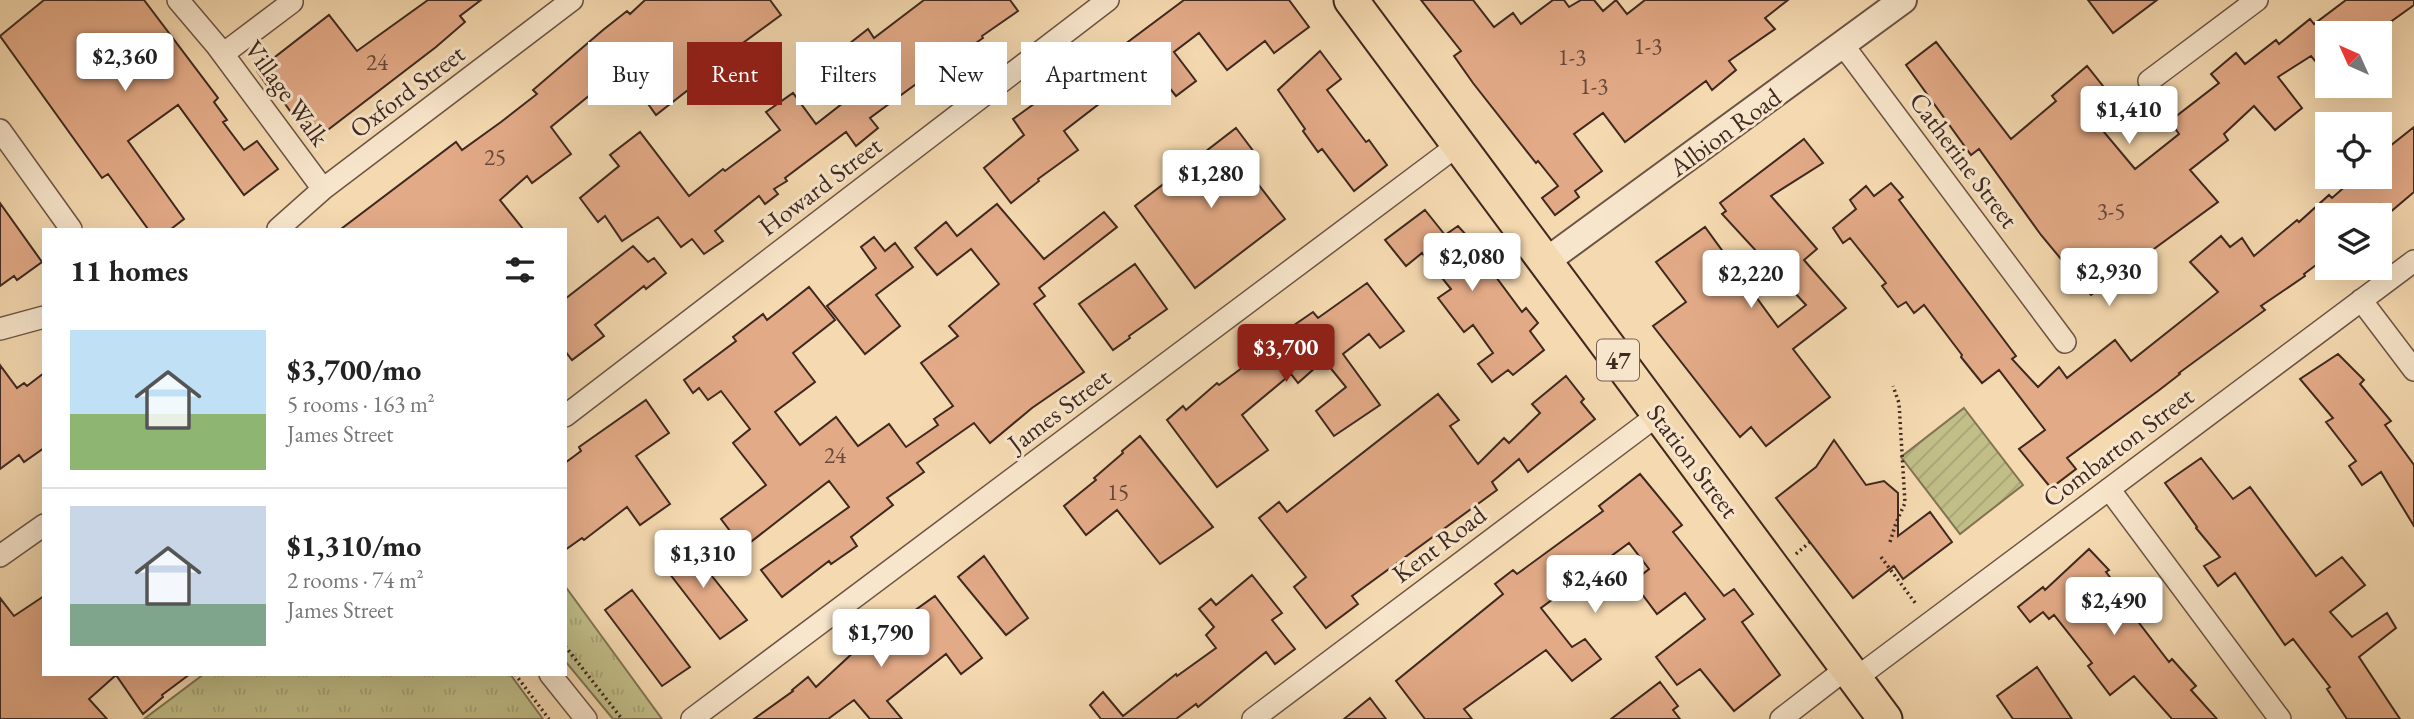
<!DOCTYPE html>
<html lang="en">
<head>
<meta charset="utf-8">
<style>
	:root { --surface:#fff; --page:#f2f2f2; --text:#222; --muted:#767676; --line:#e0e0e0; --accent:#8f2418 }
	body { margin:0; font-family:"EB Garamond",serif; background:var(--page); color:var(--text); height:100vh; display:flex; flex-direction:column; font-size:26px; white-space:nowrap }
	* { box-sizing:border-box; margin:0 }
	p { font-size:23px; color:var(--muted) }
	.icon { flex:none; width:38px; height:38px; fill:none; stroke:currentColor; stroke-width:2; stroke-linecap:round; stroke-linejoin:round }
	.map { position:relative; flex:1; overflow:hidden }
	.panel { position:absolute; left:42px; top:228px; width:525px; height:448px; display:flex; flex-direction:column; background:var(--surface); border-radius:0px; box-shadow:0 7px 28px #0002 }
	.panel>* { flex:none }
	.hud { position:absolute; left:588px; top:42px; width:665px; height:63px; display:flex; gap:14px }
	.needle { width:46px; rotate:315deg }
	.buttons { position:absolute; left:2315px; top:21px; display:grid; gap:14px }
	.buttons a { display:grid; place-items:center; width:77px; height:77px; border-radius:0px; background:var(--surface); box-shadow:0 7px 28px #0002; font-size:35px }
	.price { position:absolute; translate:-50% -60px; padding:0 16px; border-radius:7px; background:#fff; color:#222; font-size:23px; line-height:46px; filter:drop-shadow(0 2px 4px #0008) }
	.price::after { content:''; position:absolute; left:50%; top:42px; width:21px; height:16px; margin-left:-10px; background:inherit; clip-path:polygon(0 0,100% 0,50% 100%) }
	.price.selected { background:var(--accent); color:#fff }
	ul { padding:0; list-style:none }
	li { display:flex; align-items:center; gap:21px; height:175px; padding:0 28px }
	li+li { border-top:2px solid var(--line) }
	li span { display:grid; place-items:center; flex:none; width:196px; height:140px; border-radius:0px; color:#555 }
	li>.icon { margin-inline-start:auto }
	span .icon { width:84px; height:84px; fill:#fffc; stroke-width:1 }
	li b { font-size:30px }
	h2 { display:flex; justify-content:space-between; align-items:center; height:84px; padding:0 28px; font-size:30px }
	.chip { padding:0 24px; border-radius:0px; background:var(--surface); box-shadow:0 7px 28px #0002; font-size:24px; line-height:63px }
	.chip.selected { background:var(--accent); color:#fff }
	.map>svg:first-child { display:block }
	.grass { fill:url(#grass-tufts); stroke:#807354; stroke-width:2 }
	.garden { fill:url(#garden-furrows); stroke:#807354; stroke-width:2 }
	.building { fill:#e3aa87; stroke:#3e2820; stroke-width:2 }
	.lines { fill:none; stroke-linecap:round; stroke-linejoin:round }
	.minor-casing { stroke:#6c5444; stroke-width:24 }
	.tertiary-casing { stroke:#6c5444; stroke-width:30 }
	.primary-casing { stroke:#3e2820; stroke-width:37 }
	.path { stroke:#3e2820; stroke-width:3.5; stroke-dasharray:2 3.5; stroke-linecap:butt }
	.minor { stroke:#f8e6cc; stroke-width:21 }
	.tertiary { stroke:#f8e6cc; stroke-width:26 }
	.primary { stroke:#f5d9b0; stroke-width:33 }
	.labels { text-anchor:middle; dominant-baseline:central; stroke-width:6; stroke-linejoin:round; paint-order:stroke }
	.number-label { font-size:23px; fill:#67483a }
	.shield { fill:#f8e6cc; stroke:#766154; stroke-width:2 }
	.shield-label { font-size:24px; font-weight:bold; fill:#3e2820 }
	.street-label { font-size:26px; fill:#3e2820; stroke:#f8e6cc }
</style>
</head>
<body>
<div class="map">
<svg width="2414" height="719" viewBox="0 0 2414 719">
	<defs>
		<pattern id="grass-tufts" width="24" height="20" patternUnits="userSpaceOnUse" patternTransform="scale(1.75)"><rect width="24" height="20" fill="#c1be88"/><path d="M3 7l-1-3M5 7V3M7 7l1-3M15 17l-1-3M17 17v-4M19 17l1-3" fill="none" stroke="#a7a375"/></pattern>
		<pattern id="garden-furrows" width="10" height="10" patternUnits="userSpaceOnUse" patternTransform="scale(1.75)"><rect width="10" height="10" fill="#c1be88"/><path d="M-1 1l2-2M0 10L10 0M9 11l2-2" fill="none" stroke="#a7a375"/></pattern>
	</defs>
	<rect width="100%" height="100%" fill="#f5d9b0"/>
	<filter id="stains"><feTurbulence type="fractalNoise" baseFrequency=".00286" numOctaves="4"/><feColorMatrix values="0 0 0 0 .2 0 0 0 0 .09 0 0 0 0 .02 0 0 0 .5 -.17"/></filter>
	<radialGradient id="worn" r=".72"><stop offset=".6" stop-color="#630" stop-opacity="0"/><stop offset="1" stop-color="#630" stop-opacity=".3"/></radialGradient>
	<path class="grass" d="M 565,586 L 662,719 L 613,719 L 565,661 Z
		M 204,674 L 510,674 L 543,719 L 144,719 Z"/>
	<path class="garden" d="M 1964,408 L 2023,485 L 1960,534 L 1901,457 Z"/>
	<path class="building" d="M 44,0 L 144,0 L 218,98 L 214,102 L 227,120 L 223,122 L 244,150 L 257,141 L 278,169 L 244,195 L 178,105 L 128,141 L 184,219 L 171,229 L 148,229 L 108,174 L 102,178 L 0,36 Z
		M 428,0 L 481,0 L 460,16 L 465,22 L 436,47 L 312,142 L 278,94 L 275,97 L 257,71 L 329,15 L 357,51 Z
		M 645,0 L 770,0 L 781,15 L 732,51 L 734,54 L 656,115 L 628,76 L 595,101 L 590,95 L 551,127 L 571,154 L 532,183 L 527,176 L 500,200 L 523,229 L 341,229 L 456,142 L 462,150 L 501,122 L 537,94 L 533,90 L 603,30 L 627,11 L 630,14 Z
		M 924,0 L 1010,0 L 1018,11 L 982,36 L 983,38 L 970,47 L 969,45 L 870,118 L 878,128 L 856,146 L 846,132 L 785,178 L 787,181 L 774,189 L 778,194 L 765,204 L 759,196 L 715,231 L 723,241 L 704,254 L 692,239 L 681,247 L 658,217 L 622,241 L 605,216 L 598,222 L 580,198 L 619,166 L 610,155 L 640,132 L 689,196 L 723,169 L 725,171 L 780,130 L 766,112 L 793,93 L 816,124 L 866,85 L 840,51 L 868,29 L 874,38 Z
		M 1184,0 L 1289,0 L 1309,27 L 1274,53 L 1265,41 L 1227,70 L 1199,33 L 1174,52 L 1196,81 L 1176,96 L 1155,70 L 1116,100 L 1112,94 L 1064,131 L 1078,150 L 1038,179 L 1039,181 L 1011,203 L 984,168 L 1024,135 L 1013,119 L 1041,99 L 1044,103 L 1083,72 L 1085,74 Z
		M 1421,0 L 1473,0 L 1494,27 L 1513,13 L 1521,24 L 1553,0 L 1564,0 L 1569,7 L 1581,0 L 1594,0 L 1603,11 L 1616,0 L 1627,14 L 1645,0 L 1788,0 L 1765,18 L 1775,29 L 1729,61 L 1736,70 L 1712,90 L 1706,81 L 1625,142 L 1603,113 L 1574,134 L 1602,171 L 1575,191 L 1579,197 L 1555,215 L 1542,198 L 1558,186 L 1538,161 L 1536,163 L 1473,83 L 1454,56 L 1461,51 Z
		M 2088,0 L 2157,0 L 2113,33 Z
		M 2346,0 L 2414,0 L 2414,5 L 2375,33 L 2328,33 L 2328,76 L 2311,56 L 2278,77 L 2302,108 L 2275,130 L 2254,106 L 2224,134 L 2228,140 L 2190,170 L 2218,202 L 2091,295 L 2041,235 L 1979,149 L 1971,155 L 1906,65 L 1936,42 L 2011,139 L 2056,101 L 2052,96 L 2087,66 L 2115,101 L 2093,119 L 2135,169 L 2179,134 L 2170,121 L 2219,83 L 2211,74 L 2236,53 L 2245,64 L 2276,40 L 2279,44 L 2310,19 L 2314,24 Z
		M 1320,51 L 1341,79 L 1327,90 L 1366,142 L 1369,140 L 1387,165 L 1354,191 L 1322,149 L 1318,152 L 1303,131 L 1305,129 L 1278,90 Z
		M 2414,127 L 2414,192 L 2388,214 L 2380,204 L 2367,215 L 2358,206 L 2346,215 L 2328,215 L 2328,256 L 2304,274 L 2305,276 L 2261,306 L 2265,310 L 2179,373 L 2180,374 L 2158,391 L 2067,458 L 2076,469 L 2051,488 L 2019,449 L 2045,430 L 1999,370 L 1982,383 L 1961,357 L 1962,355 L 1924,305 L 1914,313 L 1906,302 L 1898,307 L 1882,286 L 1886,283 L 1850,238 L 1843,243 L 1833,228 L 1856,209 L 1850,200 L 1866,186 L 1874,196 L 1891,183 L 1903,197 L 1899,200 L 2016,356 L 2012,359 L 2038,387 L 2059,367 L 2067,378 L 2115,340 L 2131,361 L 2218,292 L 2190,262 L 2221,236 L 2230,247 L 2242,238 L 2254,256 L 2297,220 L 2299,222 L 2329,195 L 2332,198 L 2356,177 L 2380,177 L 2380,154 Z
		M 1236,128 L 1254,152 L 1241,162 L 1285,219 L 1195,288 L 1135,206 Z
		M 1804,139 L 1823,163 L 1771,196 L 1817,249 L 1804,260 L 1846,308 L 1793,349 L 1830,397 L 1766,446 L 1751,427 L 1740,437 L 1653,326 L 1686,302 L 1656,262 L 1705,227 L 1778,327 L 1806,305 L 1722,214 L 1726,211 L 1720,203 Z
		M 0,203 L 42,262 L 17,280 L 14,276 L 0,286 Z
		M 997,204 L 1044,259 L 1104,212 L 1117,227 L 1039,288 L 1045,296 L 1034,304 L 1084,372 L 1032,408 L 990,443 L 974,423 L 917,463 L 924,472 L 887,498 L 893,505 L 851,537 L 857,546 L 831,564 L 829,561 L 782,597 L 761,570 L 849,507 L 829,481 L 743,548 L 721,519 L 766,485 L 733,443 L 750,429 L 721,391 L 708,400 L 699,388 L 693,393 L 684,380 L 736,341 L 733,337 L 763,314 L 767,320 L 809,287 L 835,320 L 793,353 L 815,382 L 775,412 L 800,445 L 836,417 L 858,446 L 889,424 L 906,447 L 938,425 L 934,419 L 953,406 L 921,363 L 958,336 L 949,326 L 999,284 L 971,249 L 937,275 L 915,248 L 946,222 L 957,236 Z
		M 1425,210 L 1445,235 L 1458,226 L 1479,249 L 1476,250 L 1522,312 L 1526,308 L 1538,323 L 1530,331 L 1544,350 L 1513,375 L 1508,370 L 1492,382 L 1478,364 L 1493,353 L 1473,325 L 1464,332 L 1438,298 L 1451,289 L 1422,253 L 1406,266 L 1385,240 Z
		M 874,237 L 885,251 L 895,243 L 913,267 L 876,295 L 900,326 L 865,354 L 827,306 L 876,268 L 861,247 Z
		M 633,246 L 648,262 L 654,258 L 666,273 L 646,289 L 644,286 L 595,325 L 604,336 L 572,360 L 565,351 L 565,299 Z
		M 1135,264 L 1167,309 L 1129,336 L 1130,338 L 1113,350 L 1079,304 Z
		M 1367,283 L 1404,331 L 1380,348 L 1369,334 L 1343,354 L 1380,405 L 1334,436 L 1316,411 L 1346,387 L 1324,360 L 1298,383 L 1291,374 L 1242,415 L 1268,450 L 1217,487 L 1167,420 L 1183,406 L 1186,410 L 1217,383 L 1219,385 L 1270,347 L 1268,345 L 1284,332 L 1313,312 L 1318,318 Z
		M 2338,354 L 2364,380 L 2360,384 L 2391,421 L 2385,425 L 2414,465 L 2414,526 L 2381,472 L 2362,485 L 2349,466 L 2356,461 L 2326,422 L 2333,418 L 2300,379 Z
		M 0,365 L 17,388 L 24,383 L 27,386 L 44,373 L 44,448 L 24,462 L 19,455 L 0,469 Z
		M 1566,376 L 1584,399 L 1581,402 L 1595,419 L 1528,472 L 1519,459 L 1492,482 L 1497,490 L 1352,596 L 1358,604 L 1326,628 L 1294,587 L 1306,577 L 1259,518 L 1279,502 L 1287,512 L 1438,394 L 1459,420 L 1450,426 L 1478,464 L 1504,438 L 1509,443 L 1540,413 L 1532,404 Z
		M 646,400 L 669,433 L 636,456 L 670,504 L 640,525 L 627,507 L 584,540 L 582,538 L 565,550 L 565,463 L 581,451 L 579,447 Z
		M 1140,436 L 1213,527 L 1160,564 L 1117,510 L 1086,535 L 1064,506 L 1096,480 L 1094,478 L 1123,453 L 1122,451 Z
		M 1834,440 L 1866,485 L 1884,481 L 1898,493 L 1898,536 L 1930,512 L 1952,542 L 1903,579 L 1894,566 L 1853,598 L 1776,498 L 1816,467 Z
		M 2201,458 L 2233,499 L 2250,487 L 2316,576 L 2342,557 L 2365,585 L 2330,612 L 2352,637 L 2387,613 L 2396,628 L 2359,657 L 2400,719 L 2347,719 L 2327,689 L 2330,687 L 2293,639 L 2285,645 L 2235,573 L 2218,586 L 2204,566 L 2220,557 L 2196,528 L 2197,527 L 2165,483 Z
		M 1640,474 L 1682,525 L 1673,532 L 1724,596 L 1734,589 L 1753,614 L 1742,622 L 1780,675 L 1734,711 L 1700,669 L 1677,685 L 1656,657 L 1705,619 L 1685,593 L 1657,614 L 1633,582 L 1649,569 L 1629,543 L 1541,608 L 1572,647 L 1585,639 L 1601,659 L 1572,681 L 1546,650 L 1464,709 L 1472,719 L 1425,719 L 1396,681 L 1503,594 L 1495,584 L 1513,570 L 1517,574 L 1603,511 L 1599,506 Z
		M 684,541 L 747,620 L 720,639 L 659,560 Z
		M 2089,549 L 2109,570 L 2106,572 L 2137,612 L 2133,615 L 2169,662 L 2172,659 L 2196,686 L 2191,690 L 2217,719 L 2172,719 L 2134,676 L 2110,695 L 2088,666 L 2092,663 L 2054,615 L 2049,619 L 2043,612 L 2030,622 L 2018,607 L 2043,587 L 2045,590 Z
		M 984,556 L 1028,618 L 1006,635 L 958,577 Z
		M 1252,575 L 1282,613 L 1272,620 L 1295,649 L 1275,664 L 1266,652 L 1198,707 L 1196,704 L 1176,719 L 1101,719 L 1090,705 L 1103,692 L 1123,716 L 1176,674 L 1177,676 L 1216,648 L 1206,635 L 1214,627 L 1199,609 L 1211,599 L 1216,605 Z
		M 632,590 L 690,667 L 662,686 L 605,610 Z
		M 44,596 L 44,674 L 190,674 L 162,695 L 163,697 L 143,714 L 116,675 L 89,699 L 107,719 L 0,719 L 0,598 L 14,616 Z
		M 935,596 L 982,658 L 961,674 L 946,654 L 887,701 L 902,719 L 870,719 L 854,700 L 828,719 L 754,719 L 793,691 L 792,690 L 808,677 L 816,687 L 883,625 L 892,637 L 919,618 L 914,611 Z
		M 2037,667 L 2072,719 L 2013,719 L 1997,696 Z
		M 1660,682 L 1678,706 L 1673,710 L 1680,719 L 1611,719 Z
		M 1370,698 L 1386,719 L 1344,719 Z"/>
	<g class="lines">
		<g class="minor-casing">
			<path id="minor" d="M 178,0 L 217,46 L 323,189
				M 1843,45 L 2065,342
				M 223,54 L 292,2
				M 2149,81 L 2257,0
				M 0,130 L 71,229
				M 278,229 L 323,189 L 572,0
				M 2361,300 L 2414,370
				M 0,329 L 44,317
				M 565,416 L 1108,0
				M 2109,489 L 2280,719
				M 0,556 L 44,525
				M 550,674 L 586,719
				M 1855,679 L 2414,261
				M 692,719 L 1458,145
				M 1253,719 L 1659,414
				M 1781,719 L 1847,668"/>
		</g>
		<g class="tertiary-casing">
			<path id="tertiary" d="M 1545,262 L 1903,0"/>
		</g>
		<g class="primary-casing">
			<path id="primary" d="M 1351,0 L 1885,719"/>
		</g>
		<path class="path" d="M 1890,542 L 1896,523 L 1905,503 L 1899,403 L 1893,386
			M 1796,554 L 1810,542
			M 1881,557 L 1916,604
			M 565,646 L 622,719
			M 515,674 L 549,719"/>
		<use href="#minor" class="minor"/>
		<use href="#tertiary" class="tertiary"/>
		<use href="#primary" class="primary"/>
	</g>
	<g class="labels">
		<g class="number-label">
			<text x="1648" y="46">1-3</text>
			<text x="1572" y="57">1-3</text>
			<text x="377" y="62">24</text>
			<text x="1594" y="86">1-3</text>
			<text x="495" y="157">25</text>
			<text x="2111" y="211">3-5</text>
			<text x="835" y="455">24</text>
			<text x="1118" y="492">15</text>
		</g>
		<rect class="shield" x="1597" y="339.5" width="42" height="41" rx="5"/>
		<g class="shield-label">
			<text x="1618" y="360">47</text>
		</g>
		<g class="street-label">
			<text transform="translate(407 91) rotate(-37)">Oxford Street</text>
			<text transform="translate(287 93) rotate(54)">Village Walk</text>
			<text transform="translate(1725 132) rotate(-36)">Albion Road</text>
			<text transform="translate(1964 160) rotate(53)">Catherine Street</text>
			<text transform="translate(820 186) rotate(-37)">Howard Street</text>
			<text transform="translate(1059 410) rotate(-37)">James Street</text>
			<text transform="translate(2118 447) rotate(-37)">Combarton Street</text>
			<text transform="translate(1693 461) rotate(53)">Station Street</text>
			<text transform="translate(1439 544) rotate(-37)">Kent Road</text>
		</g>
	</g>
	<rect width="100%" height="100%" filter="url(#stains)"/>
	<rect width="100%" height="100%" fill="url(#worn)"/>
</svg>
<div class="buttons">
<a><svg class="needle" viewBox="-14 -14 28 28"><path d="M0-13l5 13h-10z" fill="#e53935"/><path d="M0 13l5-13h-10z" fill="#767676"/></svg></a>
<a><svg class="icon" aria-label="locate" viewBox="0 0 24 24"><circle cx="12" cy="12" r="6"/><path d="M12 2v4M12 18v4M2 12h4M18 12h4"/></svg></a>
<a><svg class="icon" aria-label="layers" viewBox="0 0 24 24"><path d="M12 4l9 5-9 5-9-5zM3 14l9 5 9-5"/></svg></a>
</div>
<b class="price" style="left:125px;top:93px">$2,360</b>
<b class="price" style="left:2129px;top:146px">$1,410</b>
<b class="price" style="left:1211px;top:210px">$1,280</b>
<b class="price" style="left:1472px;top:293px">$2,080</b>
<b class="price" style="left:2109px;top:308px">$2,930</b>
<b class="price" style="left:1751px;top:310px">$2,220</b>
<b class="price selected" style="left:1286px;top:384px">$3,700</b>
<b class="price" style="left:703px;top:590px">$1,310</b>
<b class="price" style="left:1595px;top:615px">$2,460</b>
<b class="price" style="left:2114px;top:637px">$2,490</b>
<b class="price" style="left:881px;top:669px">$1,790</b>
<div class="hud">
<a class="chip">Buy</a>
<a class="chip selected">Rent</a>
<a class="chip">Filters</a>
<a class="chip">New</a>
<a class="chip">Apartment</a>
</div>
<section class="panel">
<h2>11 homes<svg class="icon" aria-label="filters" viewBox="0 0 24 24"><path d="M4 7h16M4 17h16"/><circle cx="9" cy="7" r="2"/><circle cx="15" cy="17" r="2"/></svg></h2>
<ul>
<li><span style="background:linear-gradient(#bfe0f5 60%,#8fb573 0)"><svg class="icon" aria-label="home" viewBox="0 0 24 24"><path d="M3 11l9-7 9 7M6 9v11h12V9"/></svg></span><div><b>$3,700/mo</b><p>5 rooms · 163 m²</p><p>James Street</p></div></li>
<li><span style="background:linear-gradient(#c9d6e8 70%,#7fa58c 0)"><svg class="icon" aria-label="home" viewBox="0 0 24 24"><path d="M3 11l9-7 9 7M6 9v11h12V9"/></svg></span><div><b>$1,310/mo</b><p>2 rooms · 74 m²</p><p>James Street</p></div></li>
</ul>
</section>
</div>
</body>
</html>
